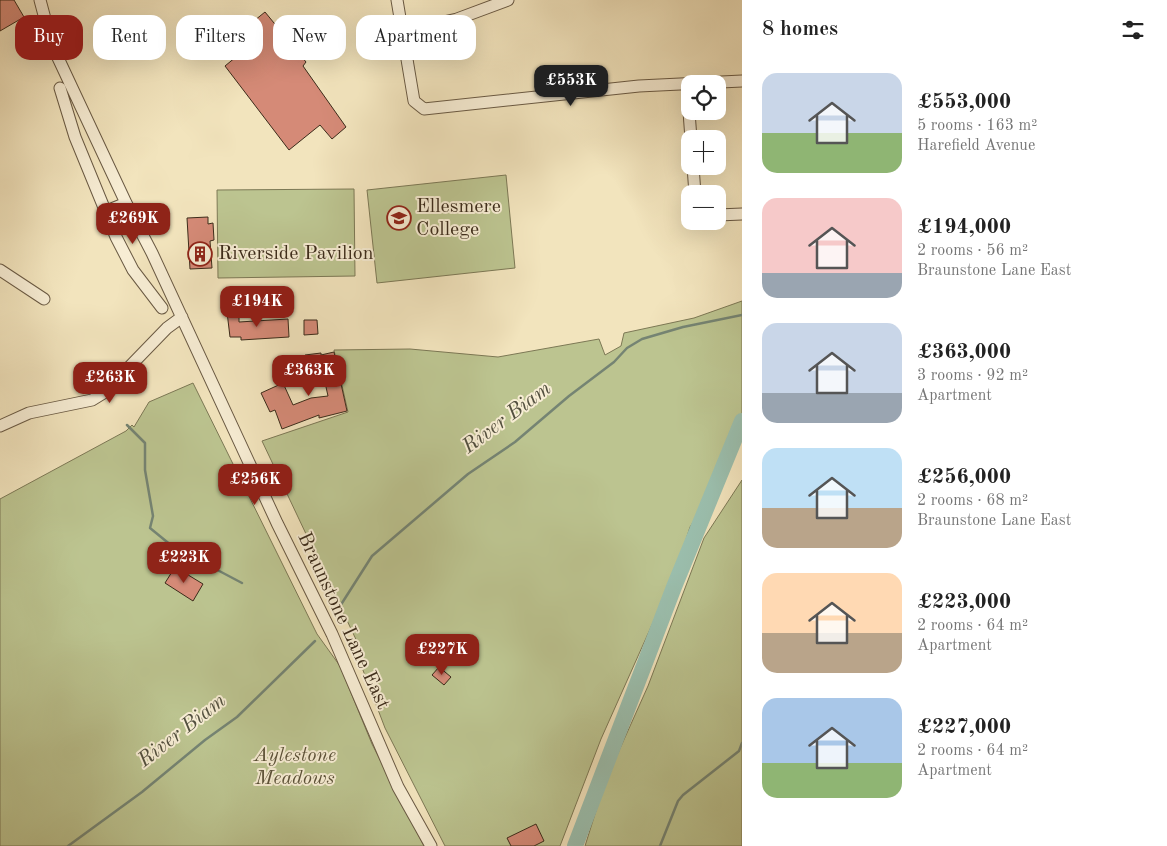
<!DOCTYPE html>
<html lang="en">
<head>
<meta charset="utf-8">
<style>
	:root { --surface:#fff; --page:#f2f2f2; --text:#222; --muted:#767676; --accent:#8f2418 }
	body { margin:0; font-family:"Old Standard TT",serif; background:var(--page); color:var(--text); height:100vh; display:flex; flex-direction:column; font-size:19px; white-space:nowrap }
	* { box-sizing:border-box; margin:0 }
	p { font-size:16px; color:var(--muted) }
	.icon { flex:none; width:28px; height:28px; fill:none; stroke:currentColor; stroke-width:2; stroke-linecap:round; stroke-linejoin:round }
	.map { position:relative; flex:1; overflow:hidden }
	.side { display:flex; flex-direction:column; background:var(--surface); width:425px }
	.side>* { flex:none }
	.hud { position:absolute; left:15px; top:15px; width:475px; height:45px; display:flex; gap:10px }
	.tools { position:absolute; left:681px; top:75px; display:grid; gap:10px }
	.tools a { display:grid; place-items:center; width:45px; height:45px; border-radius:10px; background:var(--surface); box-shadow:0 5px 20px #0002; font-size:25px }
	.price { position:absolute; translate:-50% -42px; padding:0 11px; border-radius:10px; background:var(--accent); color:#fff; font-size:16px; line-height:32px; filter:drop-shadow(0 1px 2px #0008) }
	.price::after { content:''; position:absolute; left:50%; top:30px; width:15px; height:11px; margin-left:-8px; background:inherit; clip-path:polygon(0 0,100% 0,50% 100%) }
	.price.on { background:#222; color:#fff }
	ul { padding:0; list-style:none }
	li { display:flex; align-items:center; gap:15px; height:125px; padding:0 20px }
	li span { display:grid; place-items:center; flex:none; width:140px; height:100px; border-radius:15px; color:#555 }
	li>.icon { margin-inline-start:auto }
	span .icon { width:60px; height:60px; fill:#fffc; stroke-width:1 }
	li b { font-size:21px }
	h2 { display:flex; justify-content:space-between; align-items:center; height:60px; padding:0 20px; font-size:21px }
	.tag { padding:0 18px; border-radius:15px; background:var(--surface); box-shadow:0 5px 20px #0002; font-size:18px; line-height:45px }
	.tag.on { background:var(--accent); color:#fff }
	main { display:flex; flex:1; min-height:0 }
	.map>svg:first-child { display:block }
	.green { fill:#bcc490; stroke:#7c7855 }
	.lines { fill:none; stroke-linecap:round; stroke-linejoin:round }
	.stream { stroke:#758473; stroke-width:2.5 }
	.river { stroke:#9bbfae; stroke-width:16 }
	.building { fill:#d58a77; stroke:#3b2b1a }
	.minor-casing { stroke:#695943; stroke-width:13 }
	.minor { stroke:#f7edd4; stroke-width:11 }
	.labels { text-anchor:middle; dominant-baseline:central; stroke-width:4; stroke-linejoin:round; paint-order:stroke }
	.poi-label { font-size:20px; fill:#3b2b1a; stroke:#f7edd4; text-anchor:start }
	.street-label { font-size:20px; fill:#3b2b1a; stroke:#f7edd4 }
	.park-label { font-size:20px; font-style:italic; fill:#5b5138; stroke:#f7edd4 }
	.water-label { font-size:21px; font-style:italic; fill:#53503f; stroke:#f7edd4 }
</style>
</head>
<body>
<main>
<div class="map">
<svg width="742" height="846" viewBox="0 0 742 846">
	<rect width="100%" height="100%" fill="#f2e4bd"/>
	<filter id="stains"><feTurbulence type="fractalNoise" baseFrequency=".004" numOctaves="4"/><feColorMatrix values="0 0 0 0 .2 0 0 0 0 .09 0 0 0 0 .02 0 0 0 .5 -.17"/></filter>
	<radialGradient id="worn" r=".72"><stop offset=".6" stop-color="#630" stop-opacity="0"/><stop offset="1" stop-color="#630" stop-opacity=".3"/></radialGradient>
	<path class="green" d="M 506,175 L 515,268 L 377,283 L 367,190 Z
		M 354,189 L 355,276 L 218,278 L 217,190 Z
		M 742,301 L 742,415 L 705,504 L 690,527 L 676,571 L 601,739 L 560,846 L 445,846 L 385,728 L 361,665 L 361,650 L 262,441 L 348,412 L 334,350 L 410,349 L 498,357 L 599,339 L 605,355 L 621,346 L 624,333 L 694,318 Z
		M 193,383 L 317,634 L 340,666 L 372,744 L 424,846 L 0,846 L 0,499 L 126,431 L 132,425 L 134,427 L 149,402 Z
		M 742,480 L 742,846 L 585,846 L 605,782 L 648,686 L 704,538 Z"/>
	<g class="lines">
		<path class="stream" d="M 127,425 L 145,443 L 145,470 L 153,516 L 150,528 L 172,546 L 242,583
			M 335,614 L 372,556 L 468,474 L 515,442 L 569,396 L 614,362 L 627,348 L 642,339 L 683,327 L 742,315
			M 68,846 L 142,792 L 205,740 L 237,717 L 315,641
			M 660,846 L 678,801 L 683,795 L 739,751 L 742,743"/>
		<path class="river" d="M 575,846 L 674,587 L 742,421"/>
	</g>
	<path class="building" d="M 0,0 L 14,0 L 24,17 L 0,31 Z
		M 265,12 L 306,62 L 303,66 L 346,127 L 332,139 L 320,125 L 289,150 L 225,66 L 254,42 L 244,29 Z
		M 208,217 L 208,224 L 213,223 L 214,240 L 210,241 L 212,268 L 190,269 L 187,218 Z
		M 239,311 L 239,322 L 288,319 L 289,337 L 241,340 L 241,337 L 230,337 L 227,312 Z
		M 304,320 L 317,320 L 318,334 L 304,335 Z
		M 334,352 L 347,411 L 319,418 L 319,415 L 282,429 L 275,410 L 270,412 L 261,393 L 283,383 L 293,405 L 311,398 L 328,396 L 320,360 L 305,361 L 305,355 L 321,353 L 321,355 Z
		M 175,567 L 203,584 L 193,601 L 165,583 Z
		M 439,667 L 451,677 L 444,685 L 432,675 Z
		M 536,824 L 544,841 L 534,846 L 511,846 L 507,838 Z"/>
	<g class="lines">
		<g class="minor-casing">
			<path id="minor" d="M 40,0 L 52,45 L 126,203 L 152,253 L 277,523 L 332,634 L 398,787 L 431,846
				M 397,0 L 414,101 L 424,109 L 639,86 L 742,81
				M 403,31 L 457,19 L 508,0
				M 687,84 L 691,139
				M 60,88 L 75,137 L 116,237 L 133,270 L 162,308
				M 693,166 L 695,194
				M 104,212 L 126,203
				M 718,215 L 742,214
				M 0,270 L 44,299
				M 0,426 L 29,413 L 92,400 L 105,392 L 167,328 L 182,317"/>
		</g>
		<use href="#minor" class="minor"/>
	</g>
	<defs>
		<g id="school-ring" transform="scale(1.25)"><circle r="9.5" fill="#f7edd4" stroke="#8f2418" stroke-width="1.5"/><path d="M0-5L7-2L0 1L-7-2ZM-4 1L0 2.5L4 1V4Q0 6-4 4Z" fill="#8f2418"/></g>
		<g id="building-ring" transform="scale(1.25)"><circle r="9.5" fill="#f7edd4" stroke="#8f2418" stroke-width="1.5"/><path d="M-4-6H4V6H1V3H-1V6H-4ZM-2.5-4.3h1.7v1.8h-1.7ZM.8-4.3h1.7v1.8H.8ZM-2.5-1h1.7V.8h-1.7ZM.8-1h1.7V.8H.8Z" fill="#8f2418"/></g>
	</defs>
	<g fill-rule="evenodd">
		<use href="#school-ring" x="399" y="218"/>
		<use href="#building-ring" x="200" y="254"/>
	</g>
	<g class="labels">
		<g class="poi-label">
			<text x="416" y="207">Ellesmere<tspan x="416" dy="23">College</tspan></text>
			<text x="218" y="254">Riverside Pavilion</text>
		</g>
		<g class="street-label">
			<text transform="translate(343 621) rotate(65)">Braunstone Lane East</text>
		</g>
		<g class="park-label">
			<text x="295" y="756">Aylestone<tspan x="295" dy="23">Meadows</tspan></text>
		</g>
		<g class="water-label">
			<text transform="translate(507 418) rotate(-37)">River Biam</text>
			<text transform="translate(182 731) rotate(-38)">River Biam</text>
		</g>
	</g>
	<rect width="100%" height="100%" filter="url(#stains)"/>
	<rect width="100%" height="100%" fill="url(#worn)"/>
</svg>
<div class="tools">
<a><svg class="icon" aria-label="locate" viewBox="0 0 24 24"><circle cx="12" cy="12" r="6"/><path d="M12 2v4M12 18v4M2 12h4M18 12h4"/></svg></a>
<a>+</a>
<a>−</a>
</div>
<b class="price on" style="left:571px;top:107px">£553K</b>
<b class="price" style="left:133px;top:245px">£269K</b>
<b class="price" style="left:257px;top:328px">£194K</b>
<b class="price" style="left:309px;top:397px">£363K</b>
<b class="price" style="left:110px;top:404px">£263K</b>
<b class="price" style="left:255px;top:506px">£256K</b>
<b class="price" style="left:184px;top:584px">£223K</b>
<b class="price" style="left:442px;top:676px">£227K</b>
<div class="hud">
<a class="tag on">Buy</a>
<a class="tag">Rent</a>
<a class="tag">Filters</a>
<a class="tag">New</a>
<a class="tag">Apartment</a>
</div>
</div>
<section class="side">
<h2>8 homes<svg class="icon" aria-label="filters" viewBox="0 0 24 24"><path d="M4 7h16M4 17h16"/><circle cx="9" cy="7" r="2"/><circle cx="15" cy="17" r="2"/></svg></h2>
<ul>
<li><span style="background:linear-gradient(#c9d6e8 60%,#8fb573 0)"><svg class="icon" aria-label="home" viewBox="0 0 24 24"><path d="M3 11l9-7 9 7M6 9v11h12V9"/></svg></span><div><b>£553,000</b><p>5 rooms · 163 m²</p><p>Harefield Avenue</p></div></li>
<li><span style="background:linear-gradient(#f6c9c9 75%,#9aa5b1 0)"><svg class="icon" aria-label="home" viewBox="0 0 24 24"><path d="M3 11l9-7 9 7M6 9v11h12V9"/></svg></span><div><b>£194,000</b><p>2 rooms · 56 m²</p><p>Braunstone Lane East</p></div></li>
<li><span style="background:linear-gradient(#c9d6e8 70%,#9aa5b1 0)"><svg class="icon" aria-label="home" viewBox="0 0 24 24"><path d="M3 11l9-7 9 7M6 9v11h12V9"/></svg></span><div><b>£363,000</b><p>3 rooms · 92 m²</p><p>Apartment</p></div></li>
<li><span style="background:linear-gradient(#bfe0f5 60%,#b9a48a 0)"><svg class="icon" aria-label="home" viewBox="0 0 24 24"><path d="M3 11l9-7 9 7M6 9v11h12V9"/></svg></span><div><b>£256,000</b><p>2 rooms · 68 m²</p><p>Braunstone Lane East</p></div></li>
<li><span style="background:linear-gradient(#ffd9b3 60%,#b9a48a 0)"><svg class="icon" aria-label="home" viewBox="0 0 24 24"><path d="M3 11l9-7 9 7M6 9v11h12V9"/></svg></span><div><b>£223,000</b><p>2 rooms · 64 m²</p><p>Apartment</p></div></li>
<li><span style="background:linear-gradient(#a9c7e8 65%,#8fb573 0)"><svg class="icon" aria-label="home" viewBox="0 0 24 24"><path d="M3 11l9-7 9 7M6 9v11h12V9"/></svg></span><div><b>£227,000</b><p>2 rooms · 64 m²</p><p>Apartment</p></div></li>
</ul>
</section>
</main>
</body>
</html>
